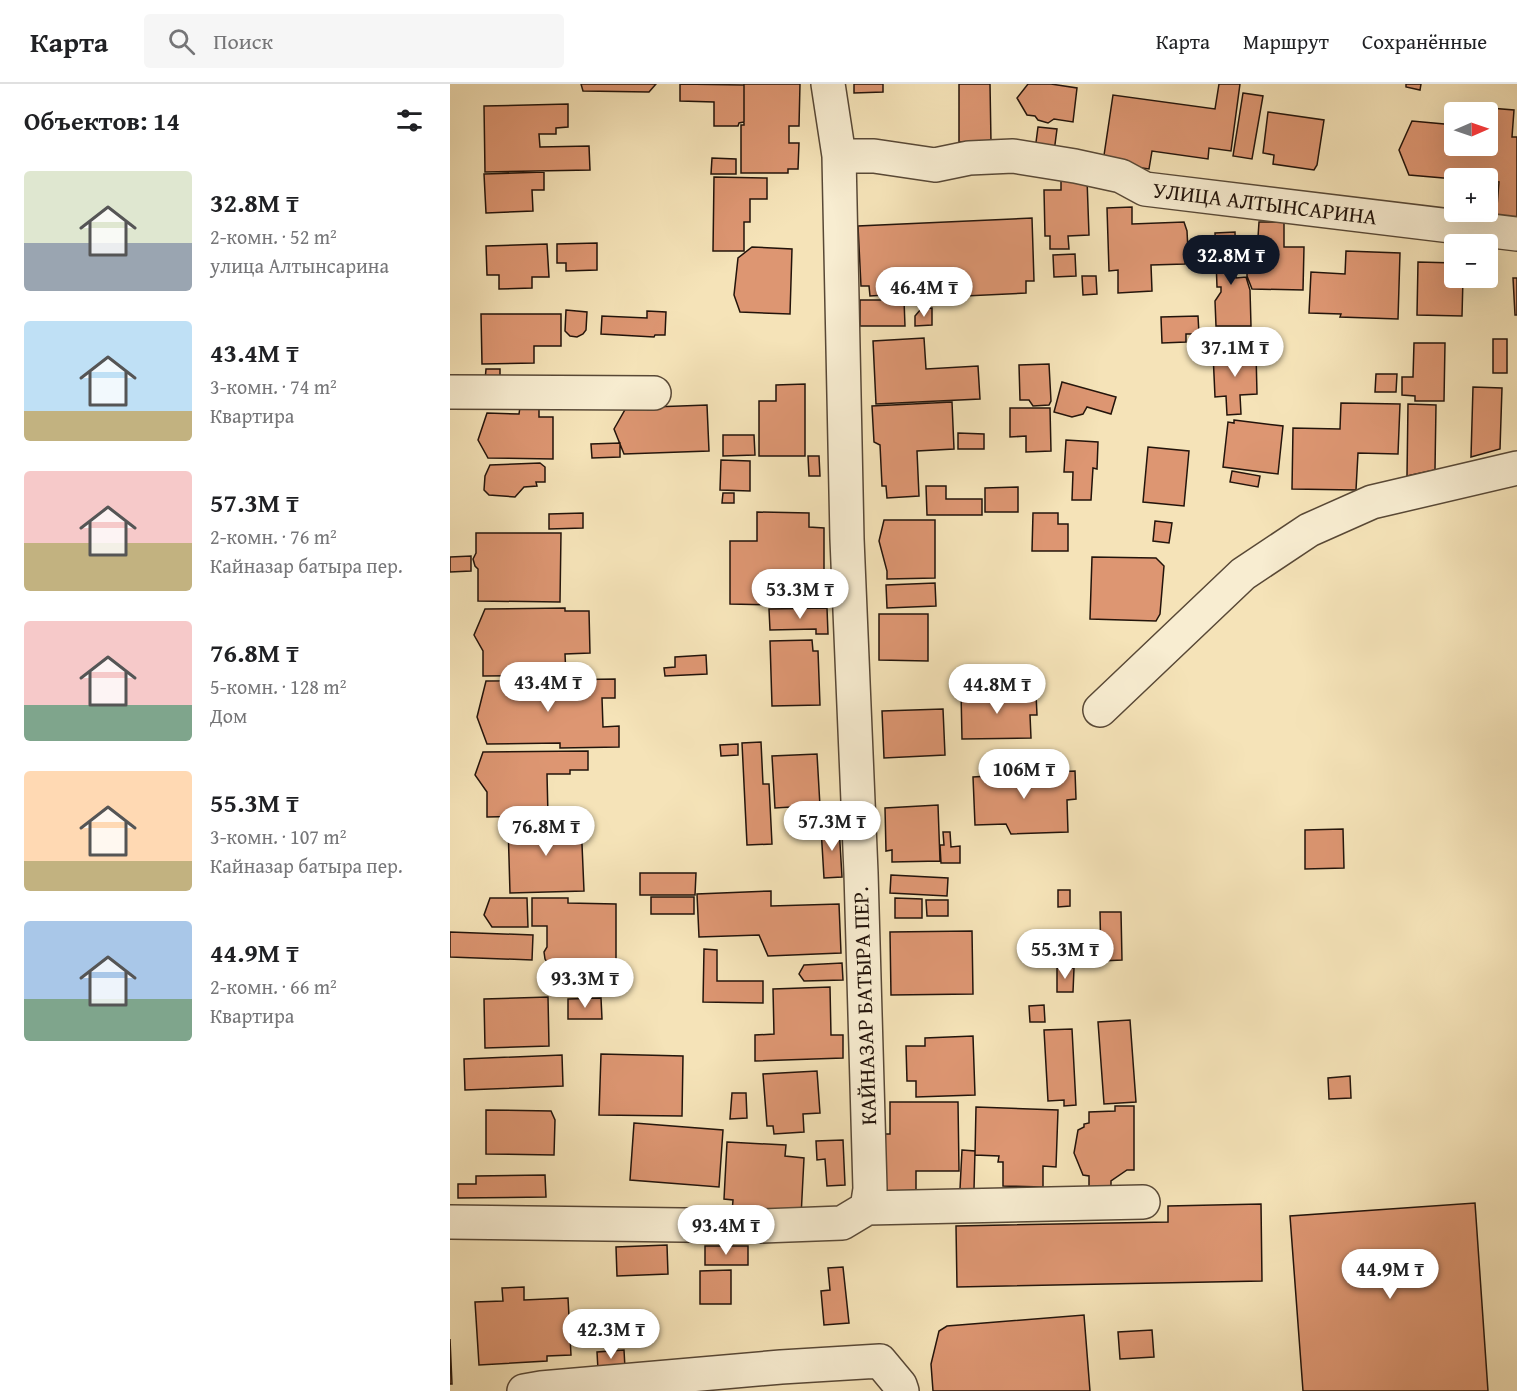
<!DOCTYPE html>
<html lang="ru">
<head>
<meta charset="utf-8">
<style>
	:root { --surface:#fff; --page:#f6f6f6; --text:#202124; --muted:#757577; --line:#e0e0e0; --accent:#111827 }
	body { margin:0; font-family:"Gentium Book Plus",serif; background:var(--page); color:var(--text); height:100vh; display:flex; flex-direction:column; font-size:22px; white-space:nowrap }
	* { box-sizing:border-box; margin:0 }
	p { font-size:20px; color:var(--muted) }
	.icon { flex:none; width:33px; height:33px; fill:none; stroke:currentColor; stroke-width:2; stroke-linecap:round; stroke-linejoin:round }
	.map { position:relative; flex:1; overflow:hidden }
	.drawer { display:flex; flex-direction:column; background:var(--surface); width:450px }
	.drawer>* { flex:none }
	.needle { width:39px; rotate:88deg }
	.fabs { position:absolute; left:994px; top:18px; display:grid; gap:12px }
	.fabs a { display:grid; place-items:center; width:54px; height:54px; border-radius:6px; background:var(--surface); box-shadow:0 6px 24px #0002; font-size:30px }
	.price { position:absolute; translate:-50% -51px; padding:0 14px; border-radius:21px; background:#fff; color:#222; font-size:20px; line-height:39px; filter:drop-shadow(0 2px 3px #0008) }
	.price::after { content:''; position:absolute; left:50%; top:36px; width:18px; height:14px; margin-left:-9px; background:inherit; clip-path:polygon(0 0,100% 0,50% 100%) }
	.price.current { background:var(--accent); color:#fff }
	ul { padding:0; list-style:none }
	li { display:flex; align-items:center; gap:18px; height:150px; padding:0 24px }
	li span { display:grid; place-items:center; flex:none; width:168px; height:120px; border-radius:6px; color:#555 }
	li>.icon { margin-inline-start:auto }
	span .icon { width:72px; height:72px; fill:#fffc; stroke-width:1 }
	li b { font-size:26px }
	h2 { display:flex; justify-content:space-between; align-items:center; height:72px; padding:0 24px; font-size:26px }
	header { display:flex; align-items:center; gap:36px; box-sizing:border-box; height:84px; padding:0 30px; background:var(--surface); border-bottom:2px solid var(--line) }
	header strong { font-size:28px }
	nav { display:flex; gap:33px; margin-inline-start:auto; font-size:21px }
	.search { width:420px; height:54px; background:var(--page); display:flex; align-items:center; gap:15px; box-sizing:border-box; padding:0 21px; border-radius:6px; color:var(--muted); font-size:22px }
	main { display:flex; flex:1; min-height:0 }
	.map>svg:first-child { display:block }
	.building { fill:#dd9672; stroke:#23140b; stroke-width:1.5 }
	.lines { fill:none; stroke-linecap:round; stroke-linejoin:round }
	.minor-casing { stroke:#584836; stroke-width:36 }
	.minor { stroke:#f8edd1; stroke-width:33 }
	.labels { text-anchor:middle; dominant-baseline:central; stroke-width:5; stroke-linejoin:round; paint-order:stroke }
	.street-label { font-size:22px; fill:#23140b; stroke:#f8edd1 }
</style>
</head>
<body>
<header>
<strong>Карта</strong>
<div class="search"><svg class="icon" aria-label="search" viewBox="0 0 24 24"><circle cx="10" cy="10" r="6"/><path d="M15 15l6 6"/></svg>Поиск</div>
<nav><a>Карта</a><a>Маршрут</a><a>Сохранённые</a></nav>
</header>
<main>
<section class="drawer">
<h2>Объектов: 14<svg class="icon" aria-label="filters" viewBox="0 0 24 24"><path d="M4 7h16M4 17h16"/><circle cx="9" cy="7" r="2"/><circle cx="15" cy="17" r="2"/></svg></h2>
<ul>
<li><span style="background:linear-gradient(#dfe7d0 60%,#9aa5b1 0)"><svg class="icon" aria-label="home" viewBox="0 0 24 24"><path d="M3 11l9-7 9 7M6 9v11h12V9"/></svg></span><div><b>32.8M ₸</b><p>2-комн. · 52 m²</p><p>улица Алтынсарина</p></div></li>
<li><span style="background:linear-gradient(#bfe0f5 75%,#c2b280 0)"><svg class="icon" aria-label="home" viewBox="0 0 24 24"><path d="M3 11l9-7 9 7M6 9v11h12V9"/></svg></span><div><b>43.4M ₸</b><p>3-комн. · 74 m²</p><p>Квартира</p></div></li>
<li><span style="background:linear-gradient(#f6c9c9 60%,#c2b280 0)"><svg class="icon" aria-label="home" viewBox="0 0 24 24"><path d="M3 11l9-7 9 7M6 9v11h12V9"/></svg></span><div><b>57.3M ₸</b><p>2-комн. · 76 m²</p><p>Кайназар батыра пер.</p></div></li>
<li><span style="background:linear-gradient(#f6c9c9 70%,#7fa58c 0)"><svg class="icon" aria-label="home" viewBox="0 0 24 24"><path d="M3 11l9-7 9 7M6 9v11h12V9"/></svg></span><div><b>76.8M ₸</b><p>5-комн. · 128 m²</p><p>Дом</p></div></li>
<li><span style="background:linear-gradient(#ffd9b3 75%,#c2b280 0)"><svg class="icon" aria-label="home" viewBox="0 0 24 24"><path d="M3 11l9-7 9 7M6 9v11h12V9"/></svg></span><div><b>55.3M ₸</b><p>3-комн. · 107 m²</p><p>Кайназар батыра пер.</p></div></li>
<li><span style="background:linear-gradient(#a9c7e8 65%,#7fa58c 0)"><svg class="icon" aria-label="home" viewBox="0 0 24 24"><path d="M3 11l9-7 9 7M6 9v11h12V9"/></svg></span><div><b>44.9M ₸</b><p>2-комн. · 66 m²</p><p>Квартира</p></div></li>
</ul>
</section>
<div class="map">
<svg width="1067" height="1307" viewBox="0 0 1067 1307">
	<rect width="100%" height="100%" fill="#f5e3b8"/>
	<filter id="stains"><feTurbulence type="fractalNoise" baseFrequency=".00333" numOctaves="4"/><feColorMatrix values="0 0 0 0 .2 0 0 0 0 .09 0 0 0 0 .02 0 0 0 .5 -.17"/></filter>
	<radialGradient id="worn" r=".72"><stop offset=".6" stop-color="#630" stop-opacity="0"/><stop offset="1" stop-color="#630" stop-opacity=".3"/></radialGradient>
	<path class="building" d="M 131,0 L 206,0 L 199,8 L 133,7 Z
		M 230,0 L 294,1 L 294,38 L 289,39 L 288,42 L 264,42 L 264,18 L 230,17 Z
		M 294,0 L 350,0 L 349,42 L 339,42 L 339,59 L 349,59 L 348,85 L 338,85 L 338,89 L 291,89 L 291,41 L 294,41 Z
		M 404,0 L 433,0 L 433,8 L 404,9 Z
		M 509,0 L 540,0 L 541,58 L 509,58 Z
		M 578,0 L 601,0 L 627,4 L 623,38 L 604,35 L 598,39 L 588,36 L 585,32 L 577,31 L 567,14 Z
		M 769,0 L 790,0 L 781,67 L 759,64 L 758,75 L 702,67 L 699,85 L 653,78 L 663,11 L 765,25 Z
		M 956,0 L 971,0 L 970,6 L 956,3 Z
		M 793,9 L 813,12 L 802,75 L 783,72 Z
		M 118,20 L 118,43 L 106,44 L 106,50 L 89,50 L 90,63 L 139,62 L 140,86 L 35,88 L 34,22 Z
		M 1015,22 L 1064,26 L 1062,53 L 1067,53 L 1067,137 L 1046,135 L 1049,98 L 1038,97 L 1038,94 L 1005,95 L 959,91 L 949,66 L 962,37 L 1005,41 L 1005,62 L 1038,62 L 1038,28 L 1014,28 Z
		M 818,28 L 874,36 L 867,81 L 864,86 L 823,80 L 824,71 L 813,69 Z
		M 588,43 L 607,45 L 604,68 L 585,66 Z
		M 262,74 L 286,75 L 286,90 L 261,90 Z
		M 94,88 L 94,106 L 82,106 L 83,127 L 36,129 L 34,90 Z
		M 264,93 L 317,94 L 317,115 L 300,115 L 300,138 L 294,138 L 294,167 L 263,167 Z
		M 611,95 L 637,95 L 639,151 L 618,152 L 619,165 L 600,165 L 600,152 L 595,152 L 594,106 L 611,106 Z
		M 682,123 L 682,140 L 734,138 L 737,147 L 738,167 L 735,180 L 701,181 L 702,207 L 668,209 L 668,186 L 659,187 L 657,124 Z
		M 582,134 L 584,197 L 576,197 L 576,209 L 515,212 L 515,199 L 468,201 L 469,209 L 420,212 L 419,202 L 411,202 L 408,142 Z
		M 809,138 L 834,138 L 834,163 L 854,163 L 853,206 L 802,205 L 797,192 L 798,153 L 808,153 Z
		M 785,148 L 786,194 L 796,193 L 800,206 L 801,242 L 766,242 L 765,217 L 771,208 L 771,203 L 767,203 L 765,149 Z
		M 147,159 L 147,186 L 116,187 L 116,179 L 107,179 L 107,160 Z
		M 97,160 L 99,193 L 82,193 L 82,204 L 49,205 L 49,191 L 37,191 L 36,162 Z
		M 302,163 L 342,165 L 340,230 L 290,228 L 284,211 L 288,174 Z
		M 896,167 L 950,169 L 948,235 L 890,233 L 891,230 L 859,229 L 861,188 L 895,190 Z
		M 625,170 L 626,192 L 604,193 L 603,171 Z
		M 968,178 L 1005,179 L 1005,194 L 1013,194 L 1012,232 L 967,231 Z
		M 632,192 L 646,192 L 647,210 L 633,211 Z
		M 1063,194 L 1067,194 L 1067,231 L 1065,231 Z
		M 410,216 L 454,216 L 455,242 L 410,242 Z
		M 482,224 L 482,241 L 465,242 L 465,232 L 471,225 Z
		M 116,226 L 137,228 L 136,246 L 133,250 L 127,253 L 120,252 L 115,247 Z
		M 197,227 L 216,228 L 215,251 L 205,251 L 204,253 L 151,250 L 152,232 L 197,234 Z
		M 31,230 L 111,230 L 111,262 L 84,262 L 84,279 L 32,280 Z
		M 748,232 L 749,250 L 736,250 L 736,258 L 712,259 L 711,233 Z
		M 474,254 L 476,285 L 528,282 L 530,315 L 426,320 L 423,257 Z
		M 1043,255 L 1057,255 L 1057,289 L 1043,289 Z
		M 964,259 L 995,259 L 994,317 L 965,317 L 965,312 L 952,311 L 952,293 L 963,293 Z
		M 806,268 L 807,310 L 790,311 L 791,330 L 777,331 L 776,312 L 765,313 L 763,269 Z
		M 599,280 L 601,317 L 599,321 L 583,322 L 579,316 L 570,316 L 569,281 Z
		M 36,285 L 50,285 L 50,298 L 35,297 Z
		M 926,290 L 947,290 L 946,308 L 925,308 Z
		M 612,298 L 666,313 L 661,330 L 637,323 L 633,330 L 622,333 L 604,328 Z
		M 355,300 L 355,372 L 309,372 L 309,317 L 326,317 L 326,301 Z
		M 1023,303 L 1052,304 L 1050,365 L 1021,373 Z
		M 502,318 L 504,365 L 467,367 L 469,412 L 437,414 L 436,402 L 432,402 L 430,361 L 424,358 L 422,322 Z
		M 891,319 L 950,320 L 948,370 L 908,369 L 906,406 L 842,405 L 843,344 L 890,345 Z
		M 958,320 L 986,321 L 985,386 L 957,392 Z
		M 257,321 L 259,367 L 174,370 L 164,345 L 176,324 Z
		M 70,323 L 89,323 L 89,333 L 103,333 L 103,375 L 38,374 L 28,356 L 37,329 L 69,330 Z
		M 560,324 L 600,324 L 601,367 L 576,368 L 576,352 L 560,353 Z
		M 784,336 L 833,342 L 828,390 L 773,383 L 778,338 L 784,339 Z
		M 508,349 L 534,350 L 534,365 L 508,365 Z
		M 273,351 L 304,351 L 305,371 L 273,372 Z
		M 616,356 L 648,358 L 647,385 L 643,384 L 641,416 L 622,416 L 623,388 L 614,388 Z
		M 170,359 L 170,373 L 142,374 L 141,360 Z
		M 698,363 L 739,367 L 734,422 L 693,418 Z
		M 358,372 L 369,372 L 370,392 L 359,392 Z
		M 271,376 L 300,377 L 300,407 L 270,406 Z
		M 90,379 L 95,383 L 95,398 L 86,398 L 87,402 L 74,403 L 65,413 L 39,411 L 34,406 L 35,392 L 40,381 Z
		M 782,387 L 810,392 L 808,403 L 780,398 Z
		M 476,402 L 496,402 L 496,415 L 532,415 L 532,431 L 477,431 Z
		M 568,403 L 568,428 L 535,428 L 535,404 Z
		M 273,409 L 284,409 L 284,419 L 272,419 Z
		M 307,428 L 359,429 L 359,443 L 374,444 L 374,522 L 280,520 L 280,457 L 307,457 Z
		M 133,429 L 133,444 L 99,445 L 99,430 Z
		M 583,429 L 608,429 L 608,440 L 618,440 L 618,467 L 582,467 Z
		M 434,436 L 485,436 L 485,494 L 437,495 L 437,487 L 429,457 Z
		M 705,437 L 722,439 L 719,459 L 703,457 Z
		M 26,449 L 111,449 L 110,518 L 28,517 L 28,485 L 25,482 L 23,475 L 26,469 Z
		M 21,472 L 21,487 L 0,488 L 0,473 Z
		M 642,473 L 706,474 L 714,482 L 710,530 L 706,537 L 640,535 Z
		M 485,499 L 486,522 L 437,524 L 436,501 Z
		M 115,524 L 115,527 L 139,527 L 140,569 L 115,570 L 116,591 L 33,592 L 33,567 L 24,551 L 35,525 Z
		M 377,524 L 378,550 L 366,550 L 366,545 L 320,546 L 319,525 Z
		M 429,530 L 478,530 L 478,577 L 429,576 Z
		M 362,556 L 363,567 L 368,567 L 370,621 L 322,622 L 320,557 Z
		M 256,571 L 257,590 L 215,592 L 214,584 L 225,583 L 225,573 Z
		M 165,595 L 165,614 L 152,614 L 153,643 L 169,642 L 169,663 L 110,664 L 110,659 L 37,660 L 27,633 L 36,597 Z
		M 511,607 L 549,607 L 551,611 L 586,610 L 587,631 L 580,631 L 581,654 L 512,655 Z
		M 493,625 L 495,671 L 434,674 L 432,627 Z
		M 311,658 L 313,700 L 319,700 L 322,760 L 297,761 L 292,659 Z
		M 288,660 L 288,671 L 271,672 L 270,661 Z
		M 138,667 L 138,686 L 120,686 L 120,690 L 97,690 L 98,732 L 37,733 L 37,708 L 25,691 L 33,668 Z
		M 367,670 L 370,722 L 358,722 L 356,726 L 345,727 L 341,723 L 325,724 L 322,672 Z
		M 553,681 L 554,690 L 625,687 L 626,715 L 617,716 L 618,748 L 561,750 L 556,740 L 525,741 L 523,693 L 539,692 L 539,682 Z
		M 488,721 L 490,777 L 442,778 L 442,766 L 436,767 L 435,724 Z
		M 131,737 L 134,807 L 60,809 L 58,740 Z
		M 389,743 L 392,793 L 374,794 L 371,744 Z
		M 893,745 L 894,784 L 855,785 L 855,746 Z
		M 493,748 L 500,748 L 501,763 L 510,762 L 510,779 L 491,779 L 490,761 L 494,761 Z
		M 190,789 L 246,789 L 245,811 L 190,811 Z
		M 441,791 L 498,794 L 497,812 L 440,809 Z
		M 608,806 L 620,806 L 620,822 L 608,823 Z
		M 321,807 L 321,822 L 389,820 L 391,869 L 318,872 L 309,851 L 249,853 L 247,810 Z
		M 201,813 L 244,813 L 244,830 L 201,830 Z
		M 40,814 L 77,814 L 78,843 L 42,843 L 34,831 Z
		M 82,814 L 118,814 L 118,819 L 166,820 L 166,886 L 107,885 L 100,883 L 95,875 L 94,868 L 97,863 L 97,842 L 82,842 Z
		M 445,814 L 472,815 L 472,834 L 445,834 Z
		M 476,816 L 498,816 L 498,832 L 477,832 Z
		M 650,828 L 671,828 L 672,876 L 651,877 Z
		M 522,847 L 523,910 L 441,911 L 440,848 Z
		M 0,848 L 83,851 L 82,876 L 0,873 Z
		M 254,865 L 267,866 L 267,897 L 313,897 L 313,919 L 253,918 Z
		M 392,879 L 393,896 L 354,897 L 349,890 L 354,881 Z
		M 607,884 L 624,884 L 623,908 L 607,908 Z
		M 380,903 L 381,951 L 393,951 L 393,974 L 305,977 L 305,951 L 324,950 L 323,905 Z
		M 98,913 L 99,962 L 35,964 L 34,915 Z
		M 151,914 L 152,935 L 118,935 L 118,915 Z
		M 594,921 L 595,938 L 580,938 L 579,922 Z
		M 680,936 L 686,1018 L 654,1020 L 648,938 Z
		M 622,945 L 626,1021 L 614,1022 L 614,1016 L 598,1017 L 594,946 Z
		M 523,952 L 525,1011 L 466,1013 L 466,997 L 457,997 L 456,962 L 475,962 L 475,954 Z
		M 151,970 L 233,972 L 232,1032 L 149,1031 Z
		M 112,971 L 113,1002 L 15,1006 L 14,975 Z
		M 367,987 L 370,1029 L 353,1030 L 354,1048 L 324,1050 L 323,1042 L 317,1042 L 313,990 Z
		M 900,992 L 901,1014 L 879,1015 L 878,994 Z
		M 282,1009 L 296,1009 L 297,1034 L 280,1035 Z
		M 440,1018 L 508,1018 L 509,1087 L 466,1087 L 466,1109 L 427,1109 L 427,1050 L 440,1050 Z
		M 665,1022 L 684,1022 L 684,1086 L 677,1086 L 661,1097 L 661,1103 L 639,1104 L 639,1092 L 633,1091 L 624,1069 L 628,1046 L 634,1043 L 634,1040 L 639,1039 L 639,1028 L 665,1027 Z
		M 526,1023 L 608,1026 L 606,1083 L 593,1082 L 593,1103 L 553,1102 L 553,1078 L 548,1078 L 549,1072 L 525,1071 Z
		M 36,1026 L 101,1027 L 105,1036 L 104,1071 L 36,1070 Z
		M 184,1039 L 273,1046 L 269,1103 L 180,1096 Z
		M 393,1056 L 395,1101 L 377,1102 L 375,1075 L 367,1076 L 366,1057 Z
		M 277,1058 L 336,1061 L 335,1072 L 354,1074 L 351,1133 L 282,1129 L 283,1116 L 274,1115 Z
		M 512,1066 L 525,1067 L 524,1105 L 510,1105 Z
		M 95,1091 L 96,1113 L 8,1114 L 8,1100 L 26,1100 L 26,1092 Z
		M 1025,1119 L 1038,1307 L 853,1307 L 840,1132 Z
		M 811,1120 L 812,1197 L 507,1203 L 506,1142 L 718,1138 L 718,1122 Z
		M 217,1161 L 218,1190 L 167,1192 L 166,1163 Z
		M 255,1162 L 298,1162 L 298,1181 L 255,1181 Z
		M 393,1183 L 399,1239 L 374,1241 L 371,1207 L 380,1206 L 378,1184 Z
		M 281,1186 L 281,1220 L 250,1220 L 250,1187 Z
		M 74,1203 L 74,1216 L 118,1214 L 121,1271 L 97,1272 L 97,1277 L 29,1281 L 25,1218 L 53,1217 L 52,1204 Z
		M 634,1231 L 640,1307 L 483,1307 L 481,1280 L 489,1247 L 497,1242 Z
		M 702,1246 L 704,1273 L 670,1275 L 668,1248 Z
		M 0,1255 L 2,1300 L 0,1300 Z
		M 174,1266 L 175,1284 L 148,1286 L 147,1268 Z"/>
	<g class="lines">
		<g class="minor-casing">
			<path id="minor" d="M 378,0 L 389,72 L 397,455 L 411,789 L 420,1105 L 417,1124
				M 389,72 L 424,72 L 485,81 L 519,74 L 563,72 L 625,82 L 671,92 L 695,105 L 1067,150
				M 0,308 L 204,309
				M 650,626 L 793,490 L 859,446 L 922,418 L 1067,384
				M 0,1138 L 310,1142 L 392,1139 L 417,1124 L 693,1118
				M 74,1307 L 91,1304 L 331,1283 L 430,1277 L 450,1301 L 452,1307"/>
		</g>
		<use href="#minor" class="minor"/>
	</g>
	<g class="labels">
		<g class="street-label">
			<text transform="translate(815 119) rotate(7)">УЛИЦА АЛТЫНСАРИНА</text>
			<text transform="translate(414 922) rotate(-92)">КАЙНАЗАР БАТЫРА ПЕР.</text>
		</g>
	</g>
	<rect width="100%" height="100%" filter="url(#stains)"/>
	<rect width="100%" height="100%" fill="url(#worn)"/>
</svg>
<div class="fabs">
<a><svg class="needle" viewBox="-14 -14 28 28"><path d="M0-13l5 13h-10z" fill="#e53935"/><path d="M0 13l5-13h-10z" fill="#757577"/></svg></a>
<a>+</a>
<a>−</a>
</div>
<b class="price current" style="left:781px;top:202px">32.8M ₸</b>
<b class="price" style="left:474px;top:234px">46.4M ₸</b>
<b class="price" style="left:785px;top:294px">37.1M ₸</b>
<b class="price" style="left:350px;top:536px">53.3M ₸</b>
<b class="price" style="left:98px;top:629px">43.4M ₸</b>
<b class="price" style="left:547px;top:631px">44.8M ₸</b>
<b class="price" style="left:574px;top:716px">106M ₸</b>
<b class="price" style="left:382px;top:768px">57.3M ₸</b>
<b class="price" style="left:96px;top:773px">76.8M ₸</b>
<b class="price" style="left:615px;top:896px">55.3M ₸</b>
<b class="price" style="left:135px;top:925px">93.3M ₸</b>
<b class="price" style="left:276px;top:1172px">93.4M ₸</b>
<b class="price" style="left:940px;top:1216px">44.9M ₸</b>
<b class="price" style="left:161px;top:1276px">42.3M ₸</b>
</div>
</main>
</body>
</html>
